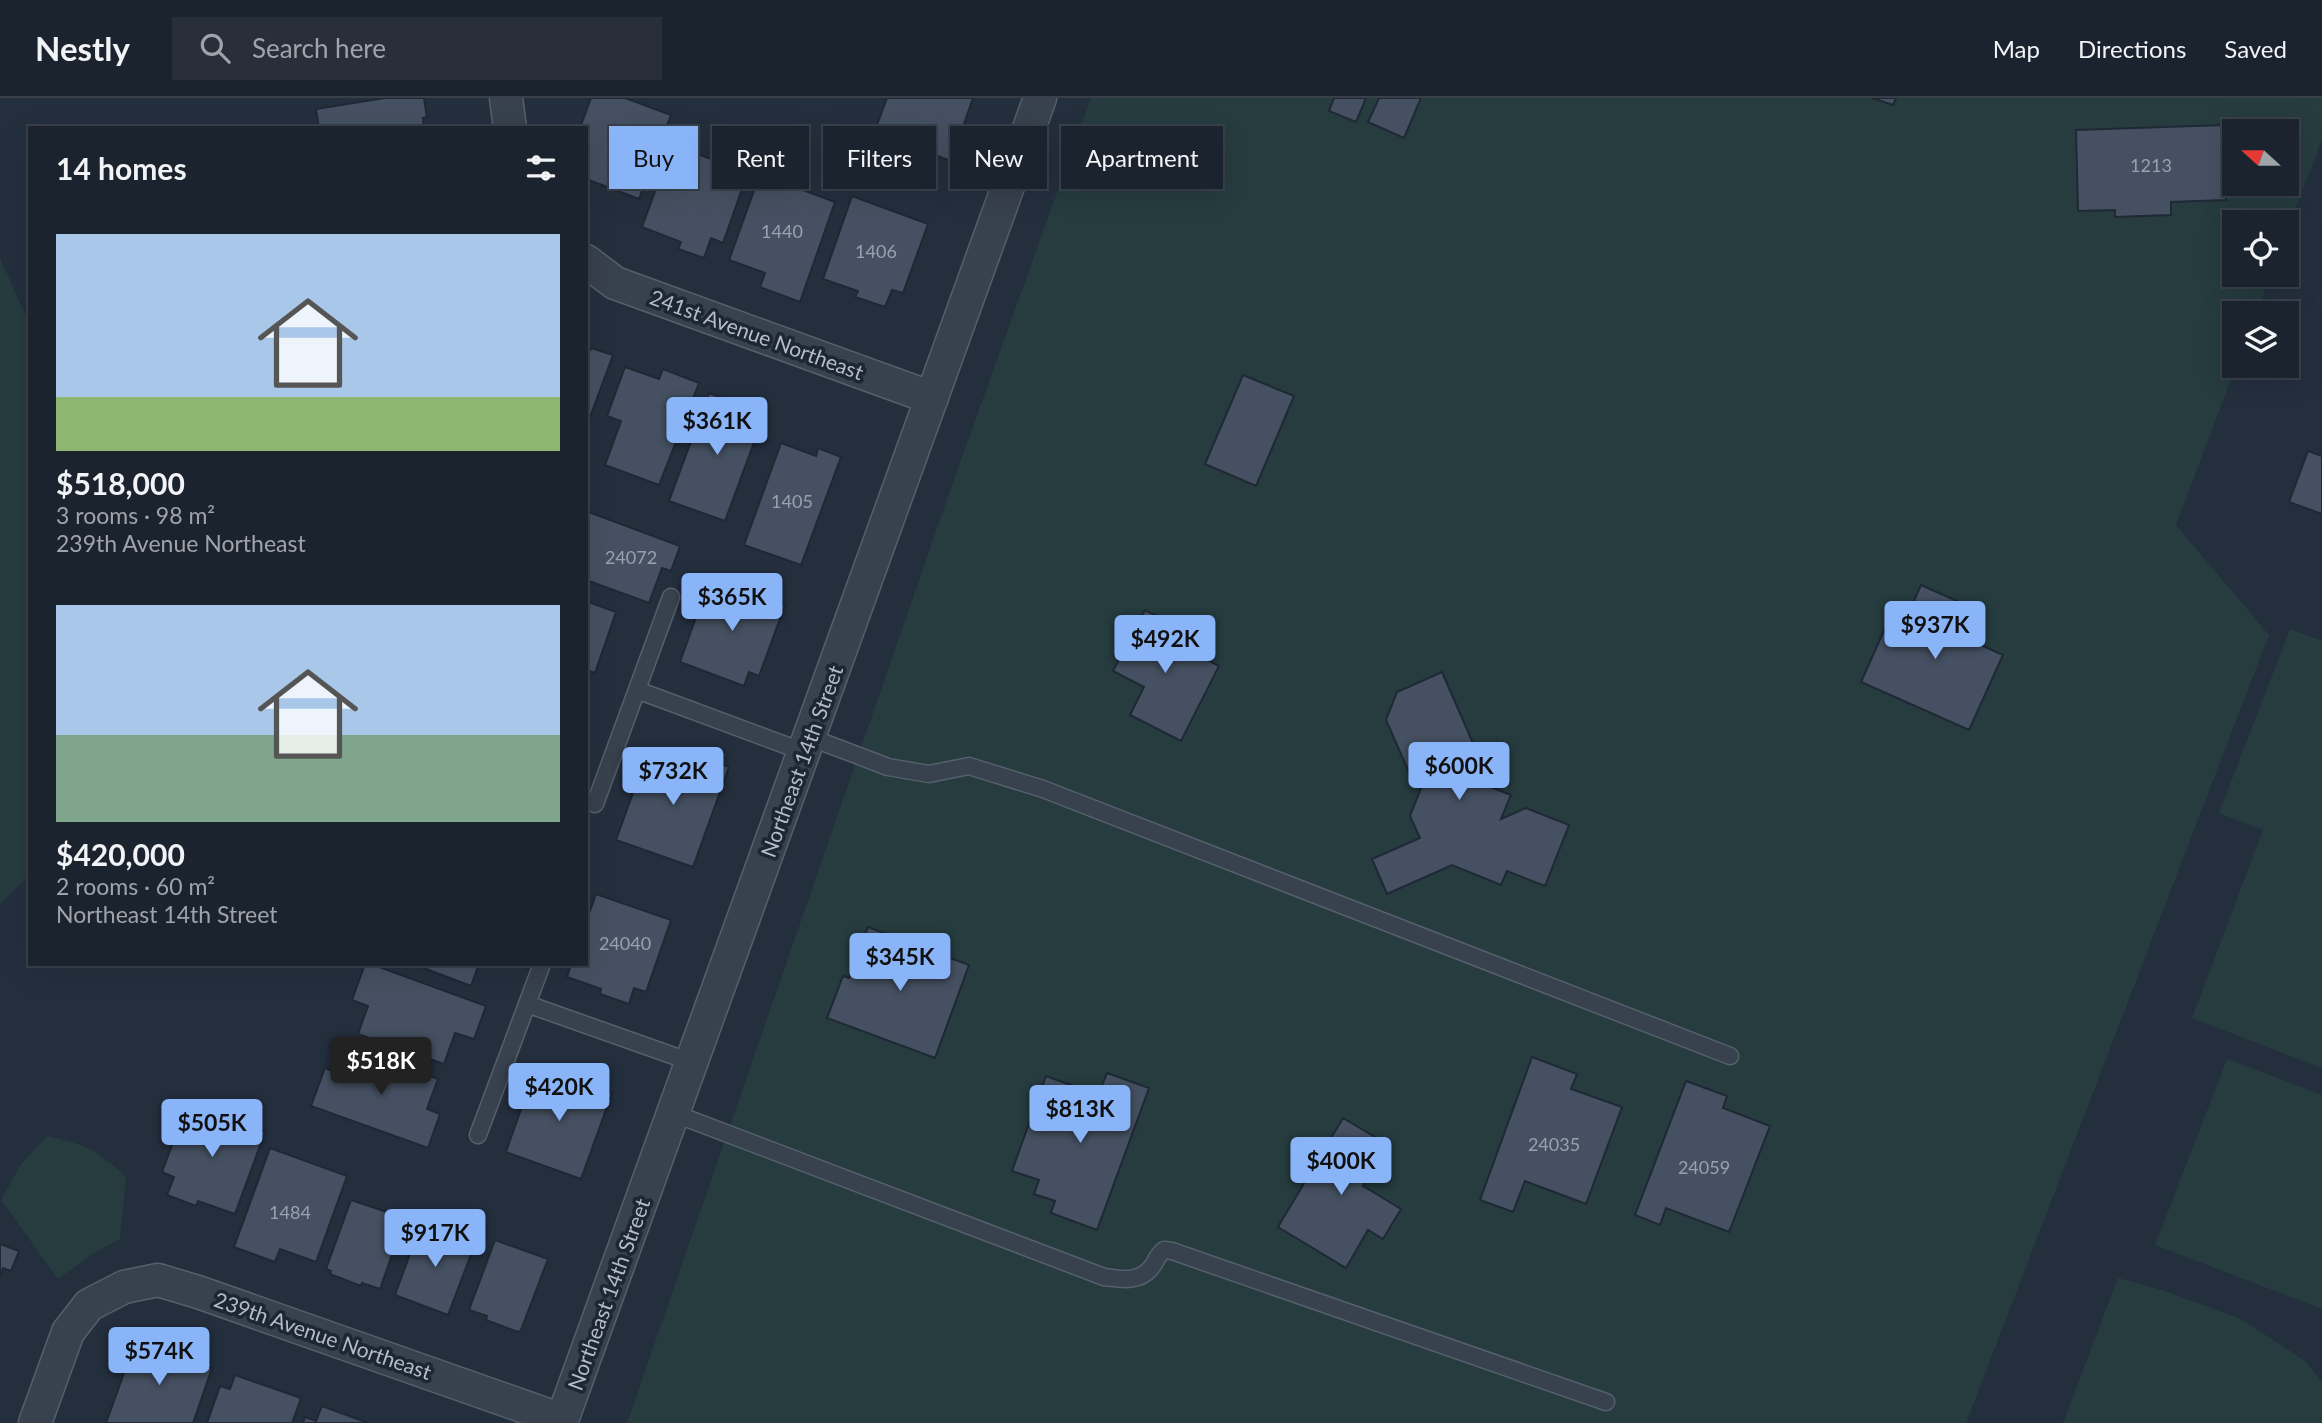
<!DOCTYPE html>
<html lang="en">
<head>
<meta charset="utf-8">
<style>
	:root { --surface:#1b232e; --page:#282f3a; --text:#f1f3f6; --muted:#a0a4aa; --line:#39404a; --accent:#8ab4f8 }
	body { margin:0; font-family:Lato,sans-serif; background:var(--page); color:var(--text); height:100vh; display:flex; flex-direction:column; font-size:26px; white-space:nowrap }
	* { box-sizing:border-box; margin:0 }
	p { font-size:23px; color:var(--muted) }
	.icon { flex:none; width:38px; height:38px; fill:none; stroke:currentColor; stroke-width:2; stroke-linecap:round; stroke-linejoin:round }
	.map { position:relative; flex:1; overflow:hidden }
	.details { position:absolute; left:28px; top:28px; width:560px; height:840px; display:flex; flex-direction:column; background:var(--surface); border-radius:0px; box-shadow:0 7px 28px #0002,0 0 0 2px var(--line) }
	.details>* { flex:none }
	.guide { position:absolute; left:609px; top:28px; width:665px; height:63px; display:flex; gap:14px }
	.needle { width:46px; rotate:291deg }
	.tools { position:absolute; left:2222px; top:21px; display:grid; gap:14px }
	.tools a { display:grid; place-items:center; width:77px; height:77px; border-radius:0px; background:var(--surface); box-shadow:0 7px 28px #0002,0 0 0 2px var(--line); font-size:35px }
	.price { position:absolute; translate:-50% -60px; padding:0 16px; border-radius:7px; background:var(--accent); color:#111; font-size:23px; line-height:46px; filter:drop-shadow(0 2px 4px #0008) }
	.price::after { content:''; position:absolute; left:50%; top:42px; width:21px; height:16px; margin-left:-10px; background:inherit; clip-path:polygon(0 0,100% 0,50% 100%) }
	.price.current { background:#222; color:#fff }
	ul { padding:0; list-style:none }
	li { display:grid; align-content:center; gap:14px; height:371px; padding:0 28px }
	li span { display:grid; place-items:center; height:217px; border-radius:0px; color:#555 }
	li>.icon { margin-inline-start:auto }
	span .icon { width:126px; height:126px; fill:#fffc; stroke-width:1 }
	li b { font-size:30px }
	h2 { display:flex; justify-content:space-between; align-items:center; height:84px; padding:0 28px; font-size:30px }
	.pill { padding:0 24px; border-radius:0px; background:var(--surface); box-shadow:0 7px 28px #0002,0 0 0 2px var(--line); font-size:24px; line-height:63px }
	.pill.current { background:var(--accent); color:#111 }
	header { display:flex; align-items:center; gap:42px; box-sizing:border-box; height:98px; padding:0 35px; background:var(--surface); border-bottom:2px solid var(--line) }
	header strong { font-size:33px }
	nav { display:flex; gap:38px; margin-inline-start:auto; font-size:24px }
	.search { width:490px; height:63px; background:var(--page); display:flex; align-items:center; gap:18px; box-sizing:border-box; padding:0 24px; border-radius:0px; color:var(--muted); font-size:26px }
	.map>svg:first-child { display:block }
	.green { fill:#263c3f; fill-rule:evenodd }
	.building { fill:#455162; stroke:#1f2835; stroke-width:2 }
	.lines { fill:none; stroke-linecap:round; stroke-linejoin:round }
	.service-casing { stroke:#565f6c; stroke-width:19 }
	.minor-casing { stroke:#565f6c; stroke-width:35 }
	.service { stroke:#38414e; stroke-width:16 }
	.minor { stroke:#38414e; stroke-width:32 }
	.labels { text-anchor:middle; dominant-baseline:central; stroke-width:7; stroke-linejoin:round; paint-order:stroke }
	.number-label { font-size:18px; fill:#98a1af }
	.street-label { font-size:21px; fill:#b4bcc9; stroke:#1d2633 }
</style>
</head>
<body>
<header>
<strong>Nestly</strong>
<div class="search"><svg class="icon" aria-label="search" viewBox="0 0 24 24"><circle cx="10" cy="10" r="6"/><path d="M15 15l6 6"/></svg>Search here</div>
<nav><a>Map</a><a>Directions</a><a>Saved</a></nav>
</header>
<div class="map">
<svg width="2322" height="1325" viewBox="0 0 2322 1325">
	<rect width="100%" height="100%" fill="#242f3e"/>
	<path class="green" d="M 1091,0 L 2322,0 L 2322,41 L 2287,133 L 2287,124 L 2235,124 L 2235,177 L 2271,177 L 2256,215 L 2235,215 L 2236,268 L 2176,427 L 2269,537 L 1966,1325 L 627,1325 L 952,387 ZM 2235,33 L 2287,33 L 2287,86 L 2235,86 Z
		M 0,160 L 30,227 L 30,777 L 0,806 Z
		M 2290,531 L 2322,543 L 2322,970 L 2192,920 L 2263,732 L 2219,715 Z
		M 2227,961 L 2322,997 L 2322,1211 L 2155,1147 Z
		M 47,1038 C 86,1047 96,1051 126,1079 L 120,1141 L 94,1155 L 58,1181 L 1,1102 L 21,1066 Z
		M 2118,1180 L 2162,1192 L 2241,1221 L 2304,1262 L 2322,1284 L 2322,1325 L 2063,1325 Z"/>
	<path class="building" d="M 385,0 L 424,0 L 427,19 L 423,20 L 424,29 L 435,27 L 436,30 L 319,30 L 316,11 Z
		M 591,0 L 625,0 L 671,17 L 639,101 L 586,81 L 586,30 L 580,30 Z
		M 887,0 L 973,0 L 951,63 L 874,35 Z
		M 1334,0 L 1366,0 L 1356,24 L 1329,13 Z
		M 1379,0 L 1421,0 L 1404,40 L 1368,24 Z
		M 1872,0 L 1896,0 L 1893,7 Z
		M 2224,27 L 2226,102 L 2171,104 L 2171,117 L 2115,119 L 2115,112 L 2078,113 L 2076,32 Z
		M 672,47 L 748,74 L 723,145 L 711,140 L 704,160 L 678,151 L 681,144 L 642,129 Z
		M 760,76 L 835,104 L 800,204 L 760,189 L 765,175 L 729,162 Z
		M 852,98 L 928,126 L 903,195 L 892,192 L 885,209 L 855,199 L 858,193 L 823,181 Z
		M 591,250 L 613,257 L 586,330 L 586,253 L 589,254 Z
		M 625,269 L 659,281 L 663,271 L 699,285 L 659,387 L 605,367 L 621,323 L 607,318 Z
		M 1243,277 L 1294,298 L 1256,388 L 1205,366 Z
		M 709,295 L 765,315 L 725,423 L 669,403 Z
		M 781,345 L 816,358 L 818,350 L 841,359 L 801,467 L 744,447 Z
		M 2308,353 L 2322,358 L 2322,416 L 2289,404 Z
		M 586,413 L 680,448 L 671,473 L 662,470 L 649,505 L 586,482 Z
		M 710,480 L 785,507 L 759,578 L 749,574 L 744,588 L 680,564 Z
		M 1921,487 L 1975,511 L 1963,539 L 2003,557 L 1969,632 L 1861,584 L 1886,528 L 1900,534 Z
		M 586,503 L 616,514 L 595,575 L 586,572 Z
		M 1145,512 L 1193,537 L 1186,551 L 1219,568 L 1181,643 L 1130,617 L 1144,589 L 1113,573 Z
		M 1442,574 L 1482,666 L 1475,683 L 1511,697 L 1501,721 L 1526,710 L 1569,727 L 1545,788 L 1507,773 L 1501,787 L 1452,767 L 1387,796 L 1372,761 L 1420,740 L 1410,718 L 1423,685 L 1412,681 L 1386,622 L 1397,594 Z
		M 687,654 L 729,669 L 693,769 L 616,742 L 647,656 L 682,668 Z
		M 596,796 L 671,822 L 646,894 L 634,890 L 629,906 L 600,896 L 601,891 L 567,879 L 571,866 L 586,866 L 586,824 Z
		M 868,829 L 969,867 L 935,960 L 827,920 L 843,878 L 849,880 Z
		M 365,866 L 371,866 L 486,908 L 474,941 L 455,935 L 444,966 L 358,936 L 368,908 L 352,902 Z
		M 413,866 L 479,866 L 471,888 Z
		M 353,950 L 438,981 L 427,1011 L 440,1016 L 428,1050 L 311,1008 L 325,970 L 343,977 Z
		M 1532,959 L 1577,976 L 1571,991 L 1622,1009 L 1586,1106 L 1525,1083 L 1513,1114 L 1480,1102 Z
		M 535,971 L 571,984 L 573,981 L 612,995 L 581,1081 L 506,1054 Z
		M 1107,975 L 1149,990 L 1097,1132 L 1051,1115 L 1055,1103 L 1034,1096 L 1039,1082 L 1012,1073 L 1046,978 L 1098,997 Z
		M 1686,983 L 1727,998 L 1723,1010 L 1770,1028 L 1729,1134 L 1666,1110 L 1660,1127 L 1635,1117 Z
		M 188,1005 L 265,1034 L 235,1116 L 198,1103 L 196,1108 L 167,1097 L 174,1079 L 162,1074 Z
		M 1343,1020 L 1388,1047 L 1363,1088 L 1401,1111 L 1383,1141 L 1368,1132 L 1346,1170 L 1278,1129 Z
		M 270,1050 L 347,1078 L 316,1164 L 280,1151 L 275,1164 L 234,1149 Z
		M 351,1102 L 405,1120 L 380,1191 L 362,1185 L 361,1188 L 330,1176 L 331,1173 L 326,1171 Z
		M 421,1126 L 475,1146 L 448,1217 L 395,1197 Z
		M 495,1142 L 548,1161 L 521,1232 L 518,1234 L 486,1222 L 487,1218 L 469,1212 Z
		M 0,1146 L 19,1153 L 11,1173 L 3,1170 L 0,1179 Z
		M 137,1239 L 178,1253 L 177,1258 L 212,1270 L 193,1325 L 106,1325 Z
		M 235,1277 L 301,1300 L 292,1325 L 207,1325 L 220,1288 L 230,1291 Z
		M 322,1308 L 368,1325 L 303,1325 L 305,1319 L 316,1323 Z"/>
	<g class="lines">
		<g class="service-casing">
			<path id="service" d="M 637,592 L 804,654
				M 809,639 L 888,669 L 929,676 L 969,668 L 1043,691 L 1730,958
				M 595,706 L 671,499
				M 527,906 L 691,964
				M 673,1015 L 1104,1179 C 1121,1181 1138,1185 1151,1170 C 1156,1164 1157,1157 1164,1152 L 1172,1153 L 1606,1304
				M 478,1037 L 542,866"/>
		</g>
		<g class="minor-casing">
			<path id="minor" d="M 506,0 L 510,30
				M 586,163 L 615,185 L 932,300
				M 35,1325 L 68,1234 L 89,1207 L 124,1189 L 158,1182 L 198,1194 L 562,1322
				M 561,1325 L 1040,0"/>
		</g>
		<use href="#service" class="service"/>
		<use href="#minor" class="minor"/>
	</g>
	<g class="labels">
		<g class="number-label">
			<text x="2151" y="67">1213</text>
			<text x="782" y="133">1440</text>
			<text x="876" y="153">1406</text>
			<text x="792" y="403">1405</text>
			<text x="631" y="459">24072</text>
			<text x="625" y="845">24040</text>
			<text x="1554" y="1046">24035</text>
			<text x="1704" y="1069">24059</text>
			<text x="290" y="1114">1484</text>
		</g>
		<g class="street-label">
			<text transform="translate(757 236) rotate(20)">241st Avenue Northeast</text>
			<text transform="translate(801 663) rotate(-70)">Northeast 14th Street</text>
			<text transform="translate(608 1196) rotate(-70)">Northeast 14th Street</text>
			<text transform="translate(323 1237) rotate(19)">239th Avenue Northeast</text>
		</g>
	</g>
</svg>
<div class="tools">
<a><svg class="needle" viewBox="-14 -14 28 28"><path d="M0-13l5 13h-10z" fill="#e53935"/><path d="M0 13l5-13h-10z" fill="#a0a4aa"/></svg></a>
<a><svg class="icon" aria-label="locate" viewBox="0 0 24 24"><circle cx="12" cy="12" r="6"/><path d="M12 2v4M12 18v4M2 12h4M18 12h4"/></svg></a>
<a><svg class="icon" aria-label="layers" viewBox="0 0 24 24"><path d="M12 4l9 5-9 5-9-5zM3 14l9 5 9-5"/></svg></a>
</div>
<b class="price" style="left:717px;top:359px">$361K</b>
<b class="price" style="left:732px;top:535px">$365K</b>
<b class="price" style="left:1935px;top:563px">$937K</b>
<b class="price" style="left:1165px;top:577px">$492K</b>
<b class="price" style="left:1459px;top:704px">$600K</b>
<b class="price" style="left:673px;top:709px">$732K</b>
<b class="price" style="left:900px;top:895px">$345K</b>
<b class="price current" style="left:381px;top:999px">$518K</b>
<b class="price" style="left:559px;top:1025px">$420K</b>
<b class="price" style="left:1080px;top:1047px">$813K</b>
<b class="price" style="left:212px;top:1061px">$505K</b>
<b class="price" style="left:1341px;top:1099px">$400K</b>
<b class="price" style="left:435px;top:1171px">$917K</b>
<b class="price" style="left:159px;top:1289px">$574K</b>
<div class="guide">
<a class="pill current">Buy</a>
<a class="pill">Rent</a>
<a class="pill">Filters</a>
<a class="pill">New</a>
<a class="pill">Apartment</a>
</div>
<section class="details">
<h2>14 homes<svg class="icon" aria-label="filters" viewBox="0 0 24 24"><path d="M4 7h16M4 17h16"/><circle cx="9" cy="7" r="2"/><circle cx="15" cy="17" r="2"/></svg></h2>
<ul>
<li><span style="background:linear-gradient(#a9c7e8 75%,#8fb573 0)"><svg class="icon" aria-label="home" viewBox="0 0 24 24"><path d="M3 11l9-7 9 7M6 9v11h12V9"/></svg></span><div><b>$518,000</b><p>3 rooms · 98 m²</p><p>239th Avenue Northeast</p></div></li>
<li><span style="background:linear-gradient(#a9c7e8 60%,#7fa58c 0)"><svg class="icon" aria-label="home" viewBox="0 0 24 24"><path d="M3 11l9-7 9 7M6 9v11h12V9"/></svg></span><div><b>$420,000</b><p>2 rooms · 60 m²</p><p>Northeast 14th Street</p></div></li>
</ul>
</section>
</div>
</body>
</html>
